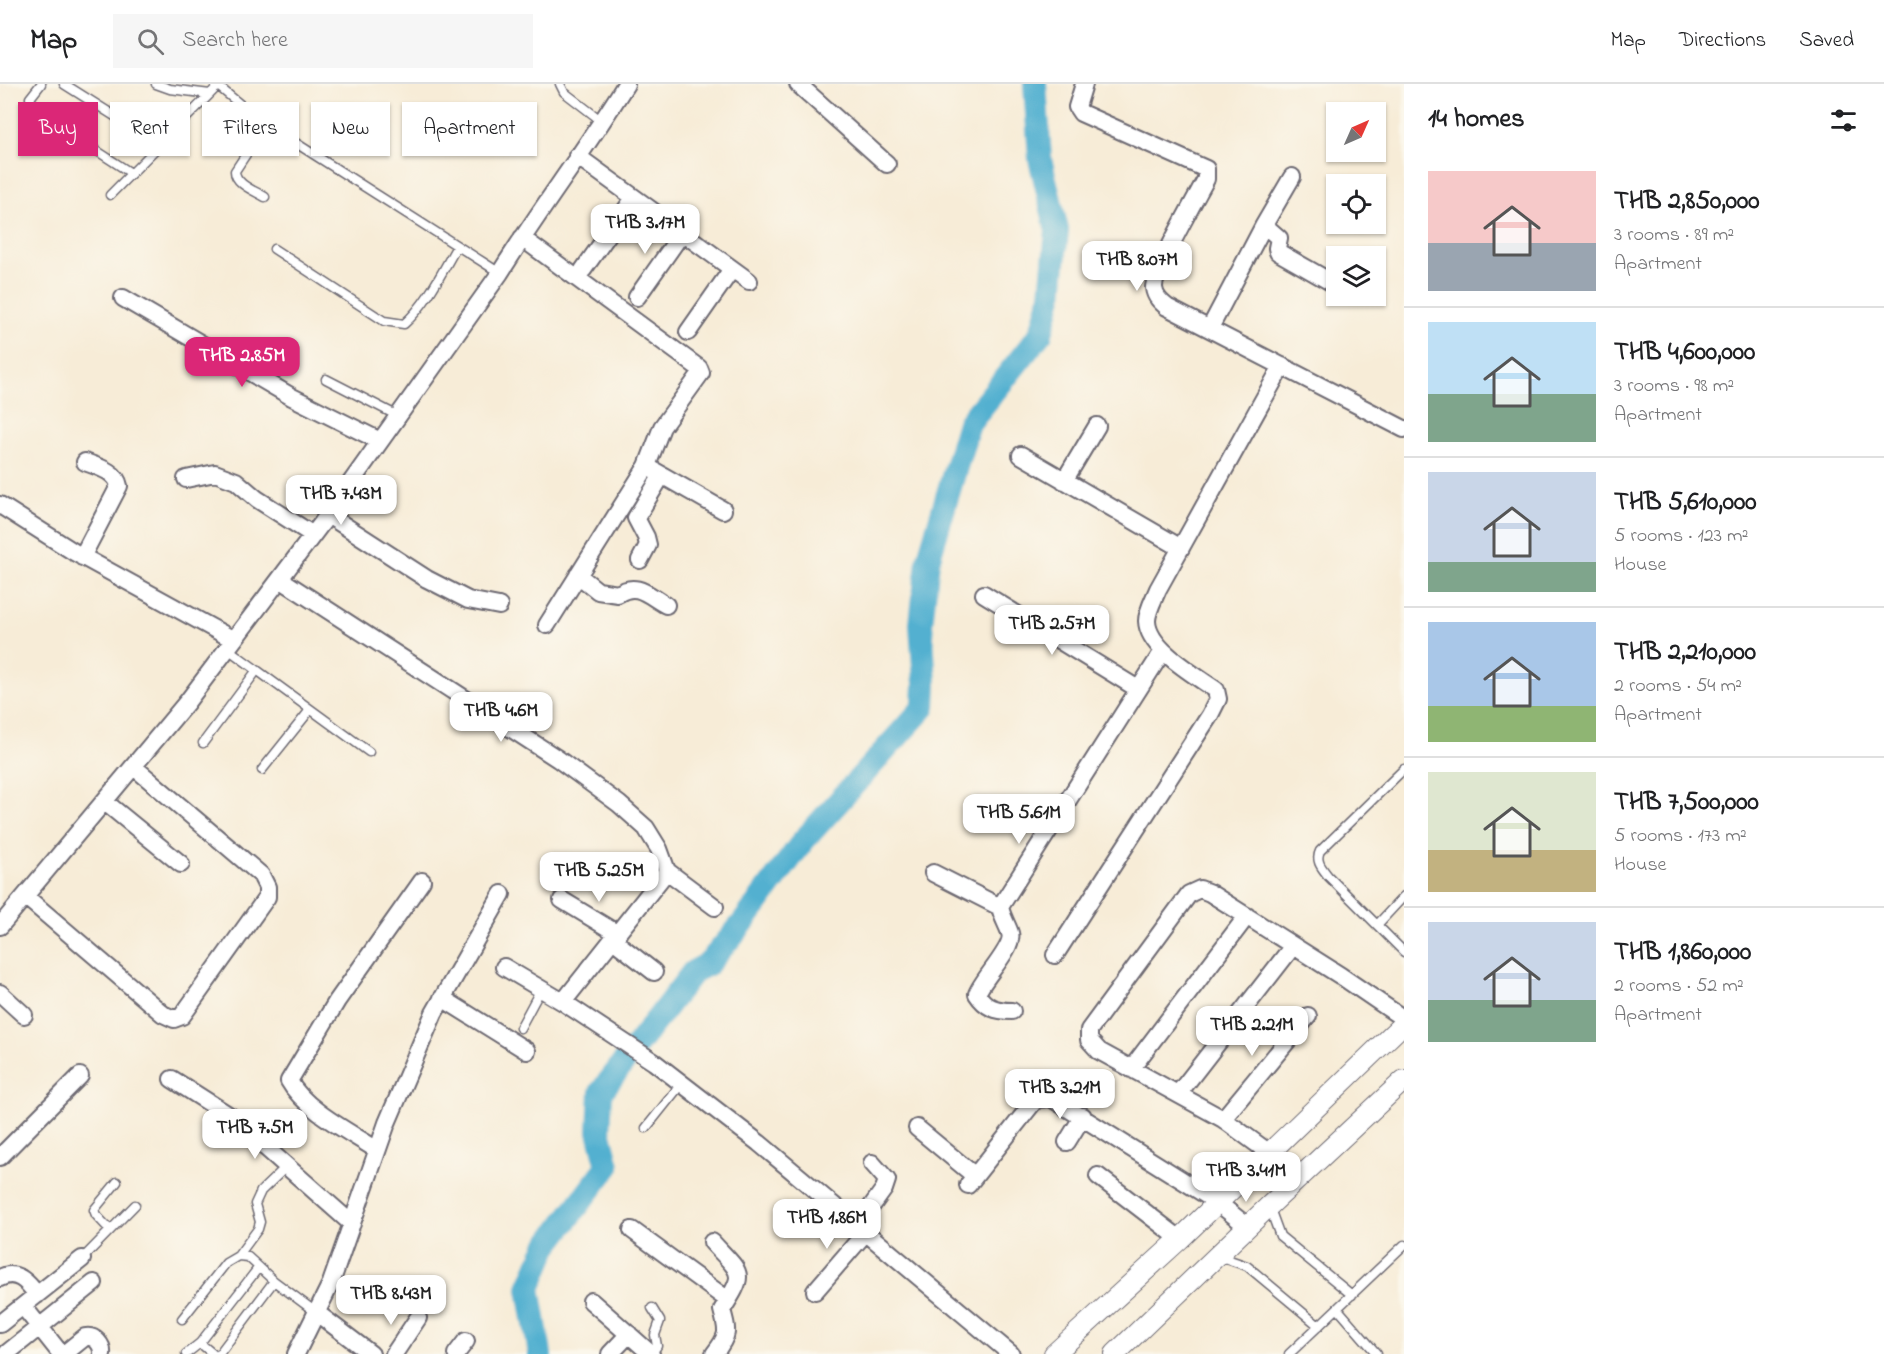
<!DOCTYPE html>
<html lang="en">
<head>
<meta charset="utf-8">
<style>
	:root { --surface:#fff; --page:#f6f6f6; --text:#202124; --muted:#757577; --line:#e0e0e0; --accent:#db2777 }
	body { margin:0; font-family:"Indie Flower",sans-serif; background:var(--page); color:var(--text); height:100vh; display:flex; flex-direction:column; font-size:22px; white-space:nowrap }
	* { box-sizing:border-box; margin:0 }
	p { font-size:20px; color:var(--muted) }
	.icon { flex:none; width:33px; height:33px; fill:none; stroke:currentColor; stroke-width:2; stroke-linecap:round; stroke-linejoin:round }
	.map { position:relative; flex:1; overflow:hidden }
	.drawer { display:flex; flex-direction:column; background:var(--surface); width:480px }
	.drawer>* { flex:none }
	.hud { position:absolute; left:18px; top:18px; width:570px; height:54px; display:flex; gap:12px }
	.needle { width:39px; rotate:45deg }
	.controls { position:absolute; left:1326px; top:18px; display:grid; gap:12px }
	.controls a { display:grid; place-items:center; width:60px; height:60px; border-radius:0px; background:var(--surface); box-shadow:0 2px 4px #0004; font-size:30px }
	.price { position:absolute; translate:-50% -51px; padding:0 14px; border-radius:12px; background:#fff; color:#222; font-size:20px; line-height:39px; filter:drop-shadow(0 2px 3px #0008) }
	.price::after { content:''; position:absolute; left:50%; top:36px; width:18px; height:14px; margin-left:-9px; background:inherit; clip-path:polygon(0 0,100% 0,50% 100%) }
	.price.current { background:var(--accent); color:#fff }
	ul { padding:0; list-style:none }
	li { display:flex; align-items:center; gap:18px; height:150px; padding:0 24px }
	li+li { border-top:2px solid var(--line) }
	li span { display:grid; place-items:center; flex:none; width:168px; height:120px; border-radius:0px; color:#555 }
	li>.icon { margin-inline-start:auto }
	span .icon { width:72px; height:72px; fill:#fffc; stroke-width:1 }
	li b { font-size:26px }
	h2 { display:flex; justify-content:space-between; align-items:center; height:72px; padding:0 24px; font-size:26px }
	.chip { padding:0 21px; border-radius:0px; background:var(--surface); box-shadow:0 2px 4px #0004; font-size:21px; line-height:54px }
	.chip.current { background:var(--accent); color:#fff }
	header { display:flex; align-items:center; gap:36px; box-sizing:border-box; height:84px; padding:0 30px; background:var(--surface); border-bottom:2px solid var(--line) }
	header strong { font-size:28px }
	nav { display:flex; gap:33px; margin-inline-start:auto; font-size:21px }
	.search { width:420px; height:54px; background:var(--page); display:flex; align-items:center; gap:15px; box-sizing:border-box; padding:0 21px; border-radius:0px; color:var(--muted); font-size:22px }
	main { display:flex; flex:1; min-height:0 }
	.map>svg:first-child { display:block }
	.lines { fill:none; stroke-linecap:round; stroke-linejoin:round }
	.river { stroke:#52b0d0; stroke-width:24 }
	.service-casing { stroke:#6d6972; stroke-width:11 }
	.minor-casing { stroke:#6d6972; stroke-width:20 }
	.tertiary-casing { stroke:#6d6972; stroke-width:22 }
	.service { stroke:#fff; stroke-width:8 }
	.minor { stroke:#fff; stroke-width:16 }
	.tertiary { stroke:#fff; stroke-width:20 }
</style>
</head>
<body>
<header>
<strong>Map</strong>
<div class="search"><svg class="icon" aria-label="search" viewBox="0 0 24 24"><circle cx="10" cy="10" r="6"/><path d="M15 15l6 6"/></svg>Search here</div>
<nav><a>Map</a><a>Directions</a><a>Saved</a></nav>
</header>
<main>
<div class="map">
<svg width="1404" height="1270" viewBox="0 0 1404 1270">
	<rect width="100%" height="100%" fill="#fbf7ec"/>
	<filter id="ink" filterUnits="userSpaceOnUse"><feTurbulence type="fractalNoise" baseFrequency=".0167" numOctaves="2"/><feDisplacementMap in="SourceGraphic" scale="12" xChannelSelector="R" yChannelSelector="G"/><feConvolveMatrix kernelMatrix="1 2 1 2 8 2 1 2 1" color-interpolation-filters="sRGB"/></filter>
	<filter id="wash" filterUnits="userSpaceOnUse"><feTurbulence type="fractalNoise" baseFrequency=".008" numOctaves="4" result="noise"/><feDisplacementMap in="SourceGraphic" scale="24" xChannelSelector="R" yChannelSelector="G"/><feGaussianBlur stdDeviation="1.35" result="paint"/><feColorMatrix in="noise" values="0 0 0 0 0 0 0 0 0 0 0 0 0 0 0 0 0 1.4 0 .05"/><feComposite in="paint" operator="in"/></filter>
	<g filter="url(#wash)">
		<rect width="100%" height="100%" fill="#f7ecd7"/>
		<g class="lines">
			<path class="river" d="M 540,1270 L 529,1204 L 547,1162 L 608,1082 L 599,1047 L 601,1008 L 693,888 L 708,880 L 742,840 L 803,757 L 924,623 L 925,599 L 921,540 L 928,477 L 969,339 L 1041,249 L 1051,212 L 1057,146 L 1040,75 L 1035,0"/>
		</g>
	</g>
	<g filter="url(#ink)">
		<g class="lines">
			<g class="service-casing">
				<path id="service" d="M 41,0 L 30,14 L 37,28 L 131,89
					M 64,0 L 159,60
					M 156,0 L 170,5 L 210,10
					M 560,0 L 564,8 L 603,38
					M 218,2 L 248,27 L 266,40 L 500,189
					M 110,111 L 220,0
					M 265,113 C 255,107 235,100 235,87 L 266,40
					M 274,165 L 384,237 L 404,240 C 427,220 442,188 457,162
					M 326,295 L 398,332
					M 228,565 L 369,668
					M 203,659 L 257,586
					M 1404,685 L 1320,767 C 1315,777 1322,784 1328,792 L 1404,868
					M 262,686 L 310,626
					M 1377,841 L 1404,812
					M 520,944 L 541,905
					M 646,1044 L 682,999
					M 1269,1122 L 1280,1152 L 1352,1211
					M 110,1146 L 96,1131 L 94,1126 L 117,1098
					M 238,1172 L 258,1145 L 260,1138 L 255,1120 L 261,1107 L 287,1082
					M 1218,1172 L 1247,1182 L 1319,1242
					M 82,1175 L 135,1121
					M 1338,1225 L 1377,1270
					M 182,1235 L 226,1179 L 238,1172 L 248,1173 L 274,1197 L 317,1229
					M 200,1259 L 259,1183
					M 186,1270 L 200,1259 L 213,1270
					M 219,1270 L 274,1197
					M 651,1270 L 657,1262 L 655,1251 L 660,1237 L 652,1224
					M 1289,1270 L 1404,1161"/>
			</g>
			<g class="minor-casing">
				<path id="minor" d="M 798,0 L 887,80
					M 1084,0 L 1077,23 L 1081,29 L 1206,85 L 1206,95 C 1196,114 1153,189 1154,204 C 1155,213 1161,218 1167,223 L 1404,345
					M 577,72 L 749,197
					M 1264,141 L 1279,154 L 1277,164 L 1278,168 L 1336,201
					M 522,154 L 699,284 L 701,289 L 662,343 L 647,382 L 547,541
					M 583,186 L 634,114
					M 637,213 L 682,149
					M 123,214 L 292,313 L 380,357
					M 1210,244 L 1264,141 L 1292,93
					M 688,248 L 732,185
					M 1021,371 L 1181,464
					M 653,386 L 723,426
					M 186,395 L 215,389 L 236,397 L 257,415 L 313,451
					M 1064,397 L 1097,342
					M 0,421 L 74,468 L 234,556
					M 328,431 L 427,495 L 468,516 L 499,522
					M 82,473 L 119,402 C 116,387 98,383 85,378
					M 640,476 L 648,461 L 646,453 L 636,434 L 662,391
					M 578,491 L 598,507 L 618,510 C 637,497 649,512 666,521
					M 280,495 L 558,675 L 619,720 L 646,744 L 659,765 L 667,787 L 715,823
					M 984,510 L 1138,605
					M 105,718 L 181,780
					M 667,787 L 563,918 L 654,978 L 759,1059 L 1011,1270
					M 933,789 L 1000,823
					M 26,813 L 163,930 L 174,935 L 182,932 L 267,813 L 267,803 L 261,791 L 134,683
					M 562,816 L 618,850
					M 0,842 L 187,618 L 322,439 L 500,189 C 540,125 586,65 626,0
					M 613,856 L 654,888
					M 1055,871 L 1210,631 L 1218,615 L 1216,606 C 1195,591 1148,565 1147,537 C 1147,527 1154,515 1158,505 L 1282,282
					M 504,883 L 563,918
					M 0,909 L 24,931
					M 442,914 L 527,967
					M 1012,927 C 996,927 986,924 977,910 C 982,895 1015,863 1010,849 C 1007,840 1002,833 1000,823 L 1163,567
					M 1131,985 L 1247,832
					M 172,995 L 230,1032 L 352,1140
					M 1178,1010 L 1293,862
					M 1223,1035 L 1308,932
					M 917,1044 L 975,1092
					M 1067,1058 L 1083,1032
					M 377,1066 C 350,1048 305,1026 289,997 L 337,917 L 422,797
					M 1268,1068 L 1223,1035 L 1099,967 L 1089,956 L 1089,946 L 1189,810 L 1200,805 L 1210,809 L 1341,892 L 1404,935
					M 0,1073 L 80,992
					M 1098,1092 L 1180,1155
					M 968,1101 L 1036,1015 L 1051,1014 L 1217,1118 L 1248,1143
					M 858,1141 L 884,1105 L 887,1096 L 872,1079
					M 632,1146 L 728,1216
					M 712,1158 C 742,1191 747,1187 722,1226 C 728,1248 729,1251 714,1270
					M 0,1194 C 16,1185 28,1198 37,1211
					M 815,1207 L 866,1148
					M 591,1217 L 651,1270
					M 23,1222 L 61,1270
					M 317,1229 L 371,1270
					M 0,1240 L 82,1175
					M 7,1269 L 94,1199
					M 64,1270 L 85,1253 C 95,1251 103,1261 102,1270
					M 296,1270 L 331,1199 L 387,1039 L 434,929 L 502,810
					M 394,1270 L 418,1234
					M 456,1270 L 466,1257
					M 610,1270 L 629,1250"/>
			</g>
			<g class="tertiary-casing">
				<path id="tertiary" d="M 1054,1270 L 1180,1155 L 1404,939
					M 1115,1270 L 1269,1122 L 1404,996"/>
			</g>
			<use href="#service" class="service"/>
			<use href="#minor" class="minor"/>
			<use href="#tertiary" class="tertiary"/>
		</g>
	</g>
</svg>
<div class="controls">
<a><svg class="needle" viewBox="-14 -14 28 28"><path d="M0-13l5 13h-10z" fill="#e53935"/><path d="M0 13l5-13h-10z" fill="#757577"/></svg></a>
<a><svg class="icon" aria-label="locate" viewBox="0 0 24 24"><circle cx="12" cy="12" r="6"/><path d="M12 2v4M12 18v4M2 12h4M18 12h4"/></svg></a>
<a><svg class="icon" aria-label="layers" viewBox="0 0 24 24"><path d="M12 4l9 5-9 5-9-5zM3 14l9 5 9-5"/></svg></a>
</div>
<b class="price" style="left:645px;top:171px">THB 3.17M</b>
<b class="price" style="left:1137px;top:208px">THB 8.07M</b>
<b class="price current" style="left:242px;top:304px">THB 2.85M</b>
<b class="price" style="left:341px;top:442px">THB 7.43M</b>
<b class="price" style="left:1052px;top:572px">THB 2.57M</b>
<b class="price" style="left:501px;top:659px">THB 4.6M</b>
<b class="price" style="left:1019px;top:761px">THB 5.61M</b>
<b class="price" style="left:599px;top:819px">THB 5.25M</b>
<b class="price" style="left:1252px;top:973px">THB 2.21M</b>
<b class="price" style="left:1060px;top:1036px">THB 3.21M</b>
<b class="price" style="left:255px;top:1076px">THB 7.5M</b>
<b class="price" style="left:1246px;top:1119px">THB 3.41M</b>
<b class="price" style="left:827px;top:1166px">THB 1.86M</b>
<b class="price" style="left:391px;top:1242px">THB 8.43M</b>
<div class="hud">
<a class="chip current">Buy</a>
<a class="chip">Rent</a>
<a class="chip">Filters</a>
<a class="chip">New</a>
<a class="chip">Apartment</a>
</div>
</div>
<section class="drawer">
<h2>14 homes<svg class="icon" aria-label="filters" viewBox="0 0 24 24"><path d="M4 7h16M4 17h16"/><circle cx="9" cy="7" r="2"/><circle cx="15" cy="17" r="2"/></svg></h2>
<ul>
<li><span style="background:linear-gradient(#f6c9c9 60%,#9aa5b1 0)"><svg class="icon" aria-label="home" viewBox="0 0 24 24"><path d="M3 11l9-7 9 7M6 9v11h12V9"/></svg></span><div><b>THB 2,850,000</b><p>3 rooms · 89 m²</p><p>Apartment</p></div></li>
<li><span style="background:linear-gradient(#bfe0f5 60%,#7fa58c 0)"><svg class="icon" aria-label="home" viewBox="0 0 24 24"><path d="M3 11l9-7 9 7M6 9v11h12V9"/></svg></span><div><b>THB 4,600,000</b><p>3 rooms · 98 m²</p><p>Apartment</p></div></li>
<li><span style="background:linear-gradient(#c9d6e8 75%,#7fa58c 0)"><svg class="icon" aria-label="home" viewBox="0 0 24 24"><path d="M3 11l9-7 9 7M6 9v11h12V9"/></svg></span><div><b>THB 5,610,000</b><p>5 rooms · 123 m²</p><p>House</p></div></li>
<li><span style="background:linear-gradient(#a9c7e8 70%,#8fb573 0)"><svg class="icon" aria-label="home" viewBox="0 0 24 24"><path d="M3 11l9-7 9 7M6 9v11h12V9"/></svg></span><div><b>THB 2,210,000</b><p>2 rooms · 54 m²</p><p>Apartment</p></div></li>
<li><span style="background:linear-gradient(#dfe7d0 65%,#c2b280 0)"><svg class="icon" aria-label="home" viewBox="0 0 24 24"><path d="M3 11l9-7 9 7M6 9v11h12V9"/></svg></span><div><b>THB 7,500,000</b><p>5 rooms · 173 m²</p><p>House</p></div></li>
<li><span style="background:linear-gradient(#c9d6e8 65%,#7fa58c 0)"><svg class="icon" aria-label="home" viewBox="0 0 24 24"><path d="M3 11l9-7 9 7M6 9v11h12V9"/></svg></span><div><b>THB 1,860,000</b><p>2 rooms · 52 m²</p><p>Apartment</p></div></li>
</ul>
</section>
</main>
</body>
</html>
